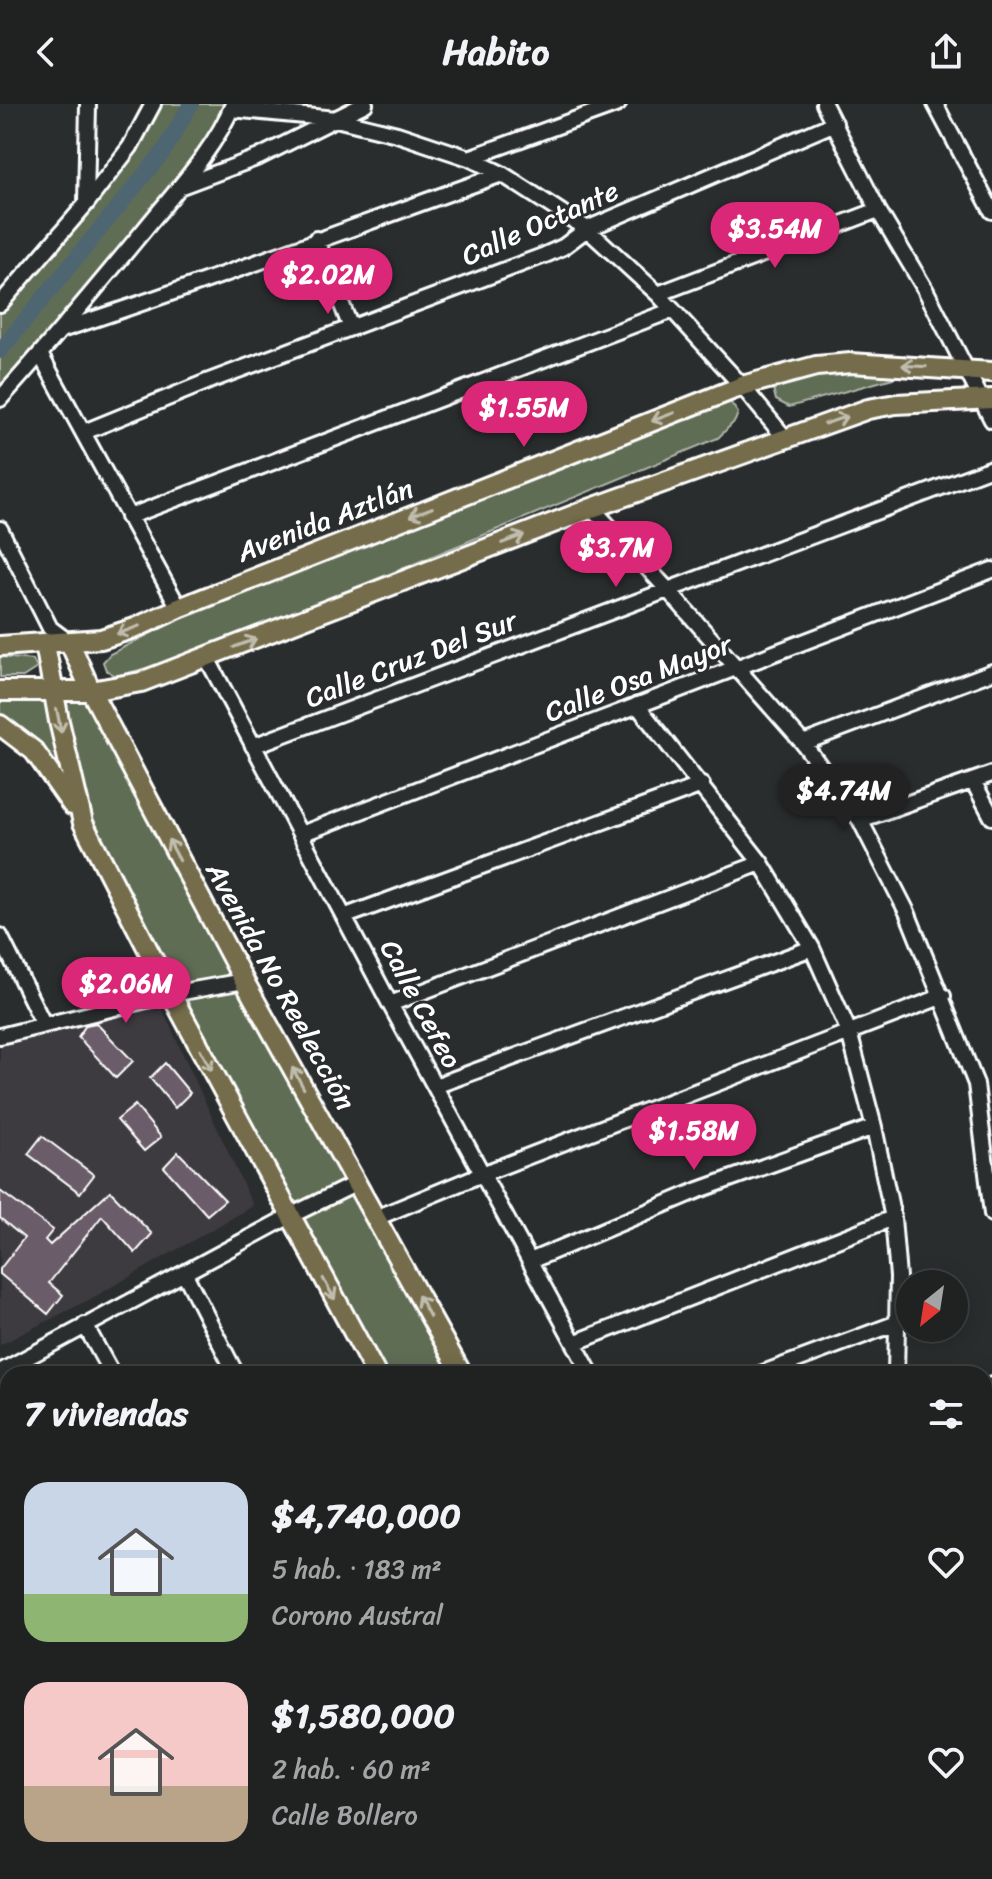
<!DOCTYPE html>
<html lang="es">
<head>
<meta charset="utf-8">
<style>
	:root { --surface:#202222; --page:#282a2a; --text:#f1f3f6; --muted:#a2a4a5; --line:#3d3f40; --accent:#db2777 }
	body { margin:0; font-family:Sriracha,sans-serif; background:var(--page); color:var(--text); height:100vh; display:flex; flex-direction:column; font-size:30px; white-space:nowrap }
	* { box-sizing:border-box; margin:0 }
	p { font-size:26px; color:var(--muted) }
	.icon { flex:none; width:44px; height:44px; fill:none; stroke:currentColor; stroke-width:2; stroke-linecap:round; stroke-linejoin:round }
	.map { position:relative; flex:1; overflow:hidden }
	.side { position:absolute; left:0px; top:1262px; width:992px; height:514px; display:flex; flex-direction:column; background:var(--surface); border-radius:24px 24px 0 0; box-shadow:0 4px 20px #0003,0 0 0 2px var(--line) }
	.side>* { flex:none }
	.needle { width:52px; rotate:210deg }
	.buttons { position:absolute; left:896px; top:1166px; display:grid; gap:16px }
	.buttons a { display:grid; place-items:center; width:72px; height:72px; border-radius:50%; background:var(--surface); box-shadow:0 4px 20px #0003,0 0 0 2px var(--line); font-size:40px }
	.price { position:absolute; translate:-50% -68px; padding:0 18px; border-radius:28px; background:var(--accent); color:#fff; font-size:26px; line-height:52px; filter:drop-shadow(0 2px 4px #0008) }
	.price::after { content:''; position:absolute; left:50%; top:48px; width:24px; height:18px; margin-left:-12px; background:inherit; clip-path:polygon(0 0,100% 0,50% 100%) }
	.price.current { background:#222; color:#fff }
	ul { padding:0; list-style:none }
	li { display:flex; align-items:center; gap:24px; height:200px; padding:0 24px }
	li span { display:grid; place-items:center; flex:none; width:224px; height:160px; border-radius:24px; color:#555 }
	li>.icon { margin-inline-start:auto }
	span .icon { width:96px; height:96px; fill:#fffc; stroke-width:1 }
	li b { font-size:34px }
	h2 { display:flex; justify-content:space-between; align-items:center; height:96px; padding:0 24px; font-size:34px }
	header { display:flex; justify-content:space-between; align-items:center; height:104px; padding:0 24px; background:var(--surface); font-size:36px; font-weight:700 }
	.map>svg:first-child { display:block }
	.built { fill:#3d3b3f }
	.green { fill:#606d54; stroke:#b0b6aa; stroke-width:2 }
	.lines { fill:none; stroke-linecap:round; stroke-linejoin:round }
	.canal { stroke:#4d6672; stroke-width:16 }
	.building { fill:#6a5b67; stroke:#fff; stroke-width:2 }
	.minor-casing { stroke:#fff; stroke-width:20 }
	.major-casing { stroke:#fff; stroke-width:24 }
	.minor { stroke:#2a2d2e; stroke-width:14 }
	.major { stroke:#746c4b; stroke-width:18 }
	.oneway { stroke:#c0bdae }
	.labels { text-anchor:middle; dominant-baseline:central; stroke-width:6; stroke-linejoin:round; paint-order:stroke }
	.street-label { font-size:28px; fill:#fff; stroke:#2a2d2e }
</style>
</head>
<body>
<header><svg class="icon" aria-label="back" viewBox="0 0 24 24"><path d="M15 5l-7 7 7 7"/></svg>Habito<svg class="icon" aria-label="share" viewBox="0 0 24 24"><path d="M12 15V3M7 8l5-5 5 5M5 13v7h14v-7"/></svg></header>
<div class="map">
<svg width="992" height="1775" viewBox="0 0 992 1775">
	<rect width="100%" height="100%" fill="#2a2d2e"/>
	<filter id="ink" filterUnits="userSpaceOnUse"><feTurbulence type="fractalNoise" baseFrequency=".0125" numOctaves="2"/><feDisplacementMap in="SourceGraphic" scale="16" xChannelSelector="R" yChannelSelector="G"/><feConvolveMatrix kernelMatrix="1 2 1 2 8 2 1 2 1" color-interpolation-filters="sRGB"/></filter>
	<g filter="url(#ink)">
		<path class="built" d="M 160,900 L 253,1102 L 94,1193 L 0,1241 L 0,938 L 91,913 Z"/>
		<path class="green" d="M 153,0 L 233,0 L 208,43 L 0,295 L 0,200 L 86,100 Z
			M 831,268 L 911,269 L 789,303 L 776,296 L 771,277 Z
			M 714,294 L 731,299 L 738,309 L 735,317 L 718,334 L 186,554 L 116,572 L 106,566 L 103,558 L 110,550 L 197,506 Z
			M 0,553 L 33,556 L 37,564 L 23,573 L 0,573 Z
			M 0,587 L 91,587 L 464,1270 L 375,1270 L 58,678 L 0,621 Z"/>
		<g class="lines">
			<path class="canal" d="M 0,247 L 164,47 L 191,0"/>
		</g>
		<path class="building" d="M 96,919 L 133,957 L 116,974 L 78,933 L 86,921 Z
			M 165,959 L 190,989 L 175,1004 L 150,974 Z
			M 135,1001 L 161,1033 L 144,1047 L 117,1016 Z
			M 42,1032 L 94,1071 L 80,1089 L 28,1050 Z
			M 178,1048 L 225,1096 L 207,1111 L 164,1063 Z
			M 0,1087 L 53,1126 L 45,1136 L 50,1141 L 110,1087 L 152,1130 L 135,1149 L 102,1112 L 49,1179 L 63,1191 L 48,1210 L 0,1170 L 0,1165 L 24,1134 L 0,1114 Z"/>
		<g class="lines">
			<g class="minor-casing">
				<path id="minor" d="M 824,0 L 878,106 L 925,185 L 992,316
					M 935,0 L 992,107
					M 231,5 L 336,15 L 397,30 L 469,54 L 502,70 L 587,125 L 658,190 L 742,282 L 785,334
					M 469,54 L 618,0
					M 179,83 L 259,53 L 365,0
					M 86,100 L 88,0
					M 316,135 L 351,224
					M 658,190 L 878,106
					M 0,200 L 86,100 L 130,43 L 153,0
					M 61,226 C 210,178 355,122 502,70
					M 40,250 L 179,504
					M 0,295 C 50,240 97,183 144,126 C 174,89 216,44 233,0
					M 84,328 L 209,277 L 545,151 L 563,143 L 587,125 L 835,19
					M 592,404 L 667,485 L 803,639 L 860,716 L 907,808 L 976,980 L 992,1110
					M 128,413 L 673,206
					M 0,425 L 50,524 L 70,539
					M 207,554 L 390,900 L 591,1270
					M 637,601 L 761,759 L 812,844 L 849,928 L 874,1023 L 893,1114 L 898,1173 L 896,1270
					M 803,639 L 992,568
					M 253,642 L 992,364
					M 973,677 L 992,713
					M 860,716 L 992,670
					M 301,730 L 992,466
					M 346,812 L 702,681
					M 0,832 L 44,921
					M 390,900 L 761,759
					M 0,932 L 171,890 L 244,877
					M 435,982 L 812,844
					M 376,1114 L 482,1070 L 943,892
					M 530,1157 L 699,1086 L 874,1023
					M 185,1170 L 236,1270
					M 85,1221 L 112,1270
					M 574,1239 L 893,1114
					M 0,1268 L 290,1112 L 357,1079
					M 760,1270 L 897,1219
					M 0,1274 L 8,1289
					M 984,1284 L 992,1281
					M 989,1416 L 992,1424
					M 0,1496 L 8,1510
					M 0,1644 L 8,1641
					M 984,1659 L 992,1677
					M 984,1752 L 992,1749
					M 101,1768 L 104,1775
					M 234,1768 L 237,1775
					M 365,1768 L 369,1775
					M 496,1768 L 499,1775
					M 903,1768 L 906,1775
					M 43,1775 L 62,1768
					M 922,1775 L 941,1768"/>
			</g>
			<g class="major-casing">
				<path id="major" d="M 70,539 L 91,587 L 244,877 L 462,1270
					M 45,540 L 59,617 L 83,719 L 171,890 L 376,1270
					M 0,542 L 101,535 L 135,524 L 179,504 L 742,282 L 816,262 L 851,259 L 992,268
					M 0,587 L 91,587 L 141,578 L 592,404 L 868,305 L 896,300 L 992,295
					M 0,621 L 34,647 L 72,701
					M 633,1768 L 636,1775
					M 729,1768 L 733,1775"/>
			</g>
			<use href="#minor" class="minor"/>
			<use href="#major" class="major"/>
		</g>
		<defs><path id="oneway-shaft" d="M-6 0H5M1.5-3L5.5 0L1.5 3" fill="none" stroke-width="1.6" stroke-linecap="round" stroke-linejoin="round" transform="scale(2)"/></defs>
		<g class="oneway">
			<use href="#oneway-shaft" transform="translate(914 262) rotate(-177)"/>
			<use href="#oneway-shaft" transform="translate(663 313) rotate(159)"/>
			<use href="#oneway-shaft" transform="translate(836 316) rotate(-19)"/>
			<use href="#oneway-shaft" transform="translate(421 408) rotate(159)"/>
			<use href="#oneway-shaft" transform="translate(513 435) rotate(-21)"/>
			<use href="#oneway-shaft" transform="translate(128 526) rotate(160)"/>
			<use href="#oneway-shaft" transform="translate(245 539) rotate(-21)"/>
			<use href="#oneway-shaft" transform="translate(59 617) rotate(79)"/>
			<use href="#oneway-shaft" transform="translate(174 746) rotate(-118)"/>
			<use href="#oneway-shaft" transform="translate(206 956) rotate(62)"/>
			<use href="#oneway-shaft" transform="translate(298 974) rotate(-119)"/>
			<use href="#oneway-shaft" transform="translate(329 1185) rotate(61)"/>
			<use href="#oneway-shaft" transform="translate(424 1202) rotate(-119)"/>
		</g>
	</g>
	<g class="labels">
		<g class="street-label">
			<text transform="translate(540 119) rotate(-24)">Calle Octante</text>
			<text transform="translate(325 416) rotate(-21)">Avenida Aztlán</text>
			<text transform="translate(411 555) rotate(-21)">Calle Cruz Del Sur</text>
			<text transform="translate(638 574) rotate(-21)">Calle Osa Mayor</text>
			<text transform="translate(281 882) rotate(61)">Avenida No Reelección</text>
			<text transform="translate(421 900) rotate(62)">Calle Cefeo</text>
		</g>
	</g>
</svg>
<div class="buttons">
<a><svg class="needle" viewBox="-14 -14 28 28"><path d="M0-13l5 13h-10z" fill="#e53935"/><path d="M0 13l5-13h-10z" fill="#a2a4a5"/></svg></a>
</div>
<b class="price" style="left:775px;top:166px">$3.54M</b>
<b class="price" style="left:328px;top:212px">$2.02M</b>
<b class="price" style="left:524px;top:345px">$1.55M</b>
<b class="price" style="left:616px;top:485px">$3.7M</b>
<b class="price current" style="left:844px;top:728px">$4.74M</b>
<b class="price" style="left:126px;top:921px">$2.06M</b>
<b class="price" style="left:694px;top:1068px">$1.58M</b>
<section class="side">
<h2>7 viviendas<svg class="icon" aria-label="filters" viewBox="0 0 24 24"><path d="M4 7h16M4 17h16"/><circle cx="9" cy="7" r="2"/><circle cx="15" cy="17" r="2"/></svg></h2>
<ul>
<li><span style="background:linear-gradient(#c9d6e8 70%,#8fb573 0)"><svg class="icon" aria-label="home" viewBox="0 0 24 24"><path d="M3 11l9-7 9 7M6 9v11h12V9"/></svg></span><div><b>$4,740,000</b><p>5 hab. · 183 m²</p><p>Corono Austral</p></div><svg class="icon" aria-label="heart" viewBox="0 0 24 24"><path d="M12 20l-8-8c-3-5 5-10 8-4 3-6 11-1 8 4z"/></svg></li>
<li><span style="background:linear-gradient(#f6c9c9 65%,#b9a48a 0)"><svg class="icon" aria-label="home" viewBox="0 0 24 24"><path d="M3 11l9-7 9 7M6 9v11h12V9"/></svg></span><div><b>$1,580,000</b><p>2 hab. · 60 m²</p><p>Calle Bollero</p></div><svg class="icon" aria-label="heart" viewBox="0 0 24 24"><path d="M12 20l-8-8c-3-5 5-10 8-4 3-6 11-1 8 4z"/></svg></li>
</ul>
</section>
</div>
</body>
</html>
